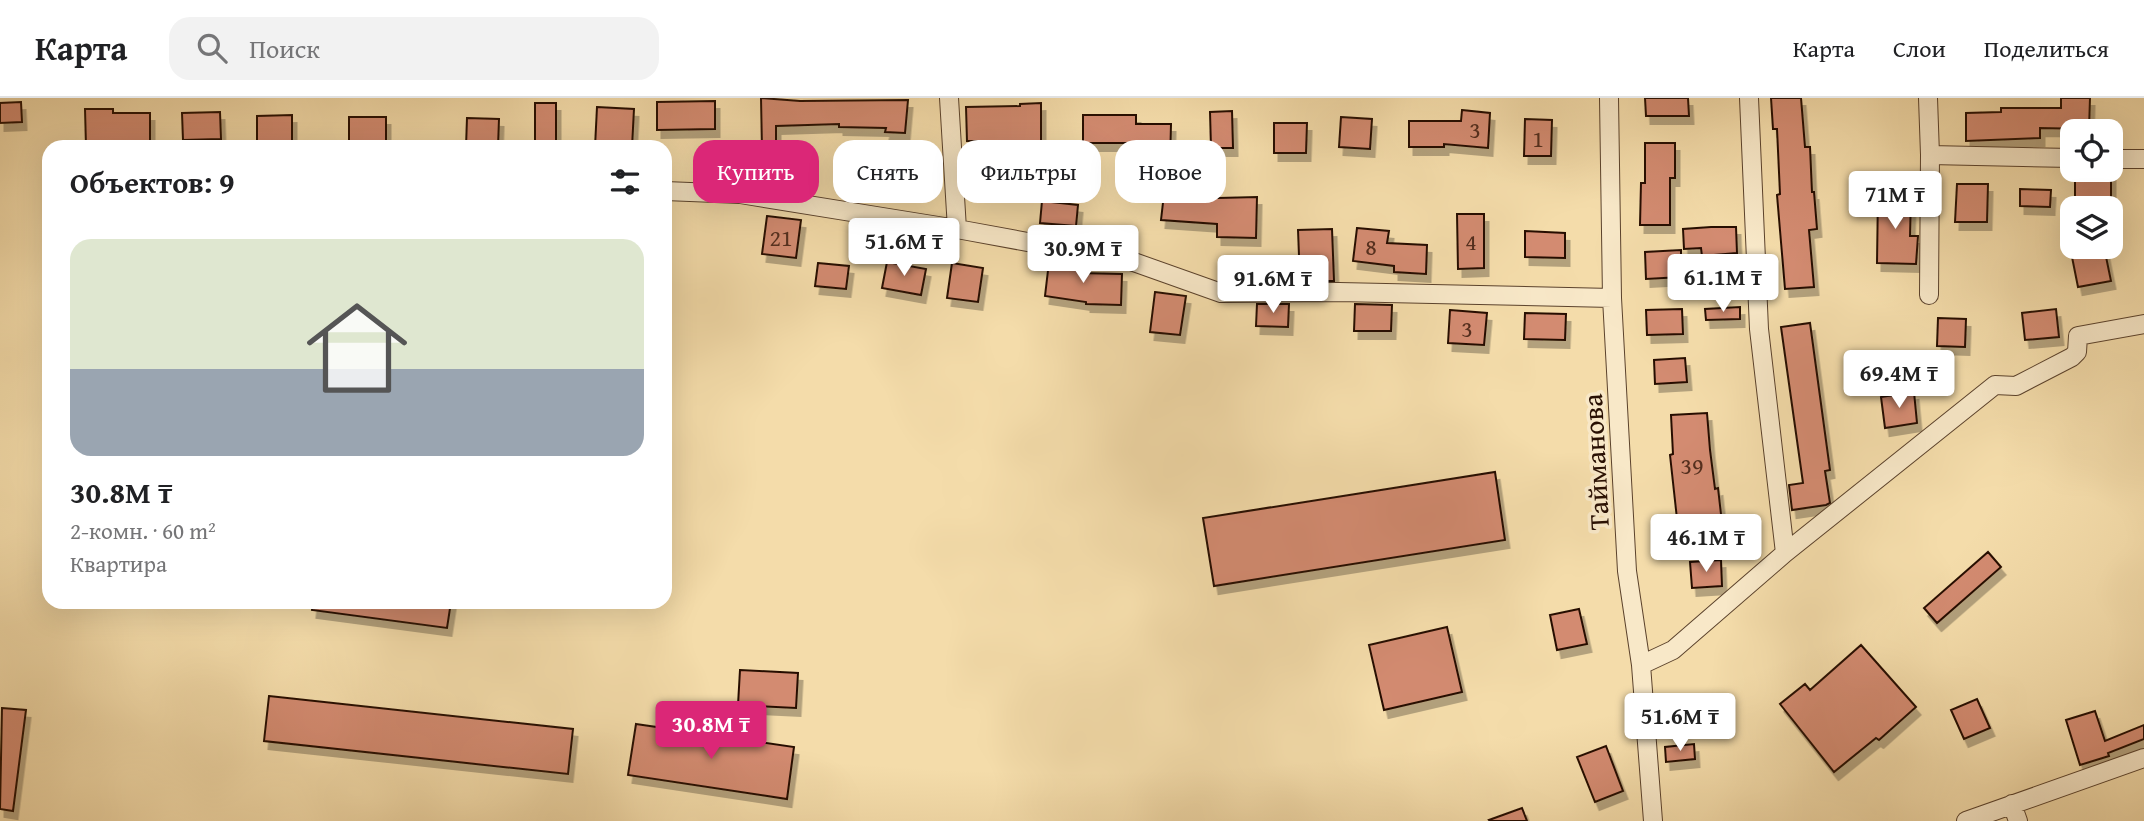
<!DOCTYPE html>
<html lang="ru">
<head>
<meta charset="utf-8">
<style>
	:root { --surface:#fff; --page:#f2f2f2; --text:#202124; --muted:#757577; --line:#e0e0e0; --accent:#db2777 }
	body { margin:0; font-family:"Gentium Book Plus",serif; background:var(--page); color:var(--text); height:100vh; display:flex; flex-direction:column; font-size:26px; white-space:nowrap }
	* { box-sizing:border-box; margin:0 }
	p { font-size:23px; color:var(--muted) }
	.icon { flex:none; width:38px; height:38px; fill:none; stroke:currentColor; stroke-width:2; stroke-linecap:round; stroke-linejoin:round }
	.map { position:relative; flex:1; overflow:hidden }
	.sheet { position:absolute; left:42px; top:42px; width:630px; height:469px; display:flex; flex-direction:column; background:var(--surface); border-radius:21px; box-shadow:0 7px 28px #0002 }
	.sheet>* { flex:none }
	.hud { position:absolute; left:693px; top:42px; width:665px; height:63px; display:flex; gap:14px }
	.fabs { position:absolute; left:2060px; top:21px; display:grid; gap:14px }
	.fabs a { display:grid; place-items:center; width:63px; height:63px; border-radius:14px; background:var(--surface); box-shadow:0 7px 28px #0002; font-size:35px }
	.price { position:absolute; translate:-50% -60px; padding:0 16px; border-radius:7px; background:#fff; color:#222; font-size:23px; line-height:46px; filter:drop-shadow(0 2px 4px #0008) }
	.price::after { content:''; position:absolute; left:50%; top:42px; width:21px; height:16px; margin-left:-10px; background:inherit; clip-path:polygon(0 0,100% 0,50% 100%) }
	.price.active { background:var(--accent); color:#fff }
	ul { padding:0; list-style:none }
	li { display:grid; align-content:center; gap:14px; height:371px; padding:0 28px }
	li span { display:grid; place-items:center; height:217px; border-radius:21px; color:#555 }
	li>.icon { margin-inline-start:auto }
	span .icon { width:126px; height:126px; fill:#fffc; stroke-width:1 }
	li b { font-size:30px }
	h2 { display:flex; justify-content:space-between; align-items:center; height:84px; padding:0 28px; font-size:30px }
	.tag { padding:0 24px; border-radius:21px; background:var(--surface); box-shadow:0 7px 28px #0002; font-size:24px; line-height:63px }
	.tag.active { background:var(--accent); color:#fff }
	header { display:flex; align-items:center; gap:42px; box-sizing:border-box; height:98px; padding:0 35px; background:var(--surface); border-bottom:2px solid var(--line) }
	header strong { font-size:33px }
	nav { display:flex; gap:38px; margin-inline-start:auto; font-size:24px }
	.search { width:490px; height:63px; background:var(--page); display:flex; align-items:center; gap:18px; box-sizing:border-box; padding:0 24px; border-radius:21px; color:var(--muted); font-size:26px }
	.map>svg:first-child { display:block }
	.building { fill:#d38b71; stroke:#280f02; stroke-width:2; filter:url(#shadow) }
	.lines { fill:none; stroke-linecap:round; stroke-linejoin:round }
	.minor-casing { stroke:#5b422c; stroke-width:20 }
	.minor { stroke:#f8e8c8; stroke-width:18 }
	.labels { text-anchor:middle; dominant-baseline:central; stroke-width:7; stroke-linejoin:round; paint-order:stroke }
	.number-label { font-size:24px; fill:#532e1e }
	.street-label { font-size:28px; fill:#280f02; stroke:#f8e8c8 }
</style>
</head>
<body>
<header>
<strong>Карта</strong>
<div class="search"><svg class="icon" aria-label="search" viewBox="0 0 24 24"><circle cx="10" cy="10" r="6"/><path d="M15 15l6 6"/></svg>Поиск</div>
<nav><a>Карта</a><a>Слои</a><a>Поделиться</a></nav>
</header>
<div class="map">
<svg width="2144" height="723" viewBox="0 0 2144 723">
	<defs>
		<filter id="shadow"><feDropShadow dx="4.5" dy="8" stdDeviation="0" flood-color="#0004"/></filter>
	</defs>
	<rect width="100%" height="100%" fill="#f4dcaa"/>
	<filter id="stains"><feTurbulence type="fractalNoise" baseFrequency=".00286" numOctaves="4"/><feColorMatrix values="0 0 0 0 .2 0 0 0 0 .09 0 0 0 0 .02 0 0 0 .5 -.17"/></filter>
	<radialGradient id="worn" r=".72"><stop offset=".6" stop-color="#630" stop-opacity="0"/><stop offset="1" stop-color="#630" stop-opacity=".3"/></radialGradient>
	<path class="building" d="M 761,0 L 800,3 L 908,2 L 905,35 L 885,34 L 886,30 L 839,29 L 839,26 L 776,28 L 776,51 L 762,51 Z
		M 1645,0 L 1688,0 L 1689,18 L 1646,18 Z
		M 1771,0 L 1801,0 L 1805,49 L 1810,49 L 1812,94 L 1814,94 L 1817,131 L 1809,132 L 1814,189 L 1785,191 L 1777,97 L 1780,96 L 1777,31 L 1773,31 Z
		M 2061,0 L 2090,0 L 2089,31 L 2040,30 L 2040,40 L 1966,43 L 1966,15 L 2001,14 L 2001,10 L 2061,10 Z
		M 715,3 L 715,31 L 657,32 L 657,4 Z
		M 21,4 L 22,24 L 0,25 L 0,5 Z
		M 535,5 L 556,5 L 556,49 L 535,49 Z
		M 1041,5 L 1041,66 L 1020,67 L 1020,43 L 967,43 L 966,9 L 1020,8 L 1020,6 Z
		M 597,9 L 634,11 L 632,49 L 595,49 Z
		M 85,11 L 113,11 L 113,15 L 150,15 L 150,44 L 114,44 L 114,48 L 86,48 Z
		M 1462,12 L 1490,15 L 1488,50 L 1444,46 L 1444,49 L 1409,49 L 1409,23 L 1461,23 Z
		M 1232,13 L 1233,50 L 1211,50 L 1210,14 Z
		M 220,14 L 221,41 L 183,42 L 182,15 Z
		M 292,17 L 292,48 L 257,48 L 257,18 Z
		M 1083,17 L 1136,17 L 1136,26 L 1171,26 L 1170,65 L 1147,64 L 1148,45 L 1083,45 Z
		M 349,19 L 386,19 L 386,49 L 349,49 Z
		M 1341,19 L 1372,21 L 1370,51 L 1339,49 Z
		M 467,20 L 499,21 L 498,49 L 466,49 Z
		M 1525,21 L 1552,22 L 1551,58 L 1524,58 Z
		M 1274,25 L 1307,25 L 1306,55 L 1274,55 Z
		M 1645,45 L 1675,45 L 1675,80 L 1670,80 L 1670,127 L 1640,127 L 1641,85 L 1645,85 Z
		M 2111,73 L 2111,110 L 2075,110 L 2075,74 Z
		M 1957,86 L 1988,86 L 1987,124 L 1955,124 Z
		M 2020,91 L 2051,92 L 2050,109 L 2020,108 Z
		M 1164,96 L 1218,100 L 1257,99 L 1256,140 L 1217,139 L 1217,126 L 1161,122 Z
		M 1878,96 L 1911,97 L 1910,138 L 1918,138 L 1916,166 L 1877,165 Z
		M 1042,103 L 1078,107 L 1076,128 L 1040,125 Z
		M 1457,116 L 1484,116 L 1484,170 L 1458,171 Z
		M 767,118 L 801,122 L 796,160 L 762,156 Z
		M 1711,129 L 1736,129 L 1737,155 L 1702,158 L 1701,150 L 1684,151 L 1683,131 Z
		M 1357,130 L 1389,133 L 1387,145 L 1427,147 L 1426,176 L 1394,174 L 1394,168 L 1353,163 Z
		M 1332,131 L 1334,183 L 1300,183 L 1298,132 Z
		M 1525,133 L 1565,135 L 1565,160 L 1525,159 Z
		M 2070,149 L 2104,149 L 2111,183 L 2078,189 Z
		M 1681,152 L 1681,179 L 1646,181 L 1645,154 Z
		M 887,164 L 926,171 L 921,197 L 882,190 Z
		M 1049,164 L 1081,168 L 1080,175 L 1122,176 L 1121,207 L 1086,206 L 1086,204 L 1045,198 Z
		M 818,165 L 849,168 L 846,191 L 815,188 Z
		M 952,165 L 983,170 L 978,204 L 947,200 Z
		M 1155,194 L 1186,198 L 1180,237 L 1150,234 Z
		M 1257,206 L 1289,206 L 1288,229 L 1256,228 Z
		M 1355,206 L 1392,207 L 1391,233 L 1354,233 Z
		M 1740,209 L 1740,221 L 1706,222 L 1705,211 Z
		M 1682,211 L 1683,236 L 1647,237 L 1646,212 Z
		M 2056,211 L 2059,239 L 2025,242 L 2022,215 Z
		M 1450,212 L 1487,215 L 1484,247 L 1448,245 Z
		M 1525,215 L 1566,216 L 1565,242 L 1524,241 Z
		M 1938,220 L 1966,221 L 1965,249 L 1937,248 Z
		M 1810,225 L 1830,372 L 1825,373 L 1830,405 L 1826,407 L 1792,412 L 1789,387 L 1803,385 L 1781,229 Z
		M 1685,260 L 1687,284 L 1655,286 L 1654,262 Z
		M 1914,294 L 1917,325 L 1885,330 L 1881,299 Z
		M 1707,315 L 1710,352 L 1715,391 L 1718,390 L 1722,425 L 1678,430 L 1670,357 L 1673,356 L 1671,317 Z
		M 1495,374 L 1505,442 L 1214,488 L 1203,420 Z
		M 1988,454 L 2001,469 L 1937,525 L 1924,510 Z
		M 1721,462 L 1722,488 L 1692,490 L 1690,464 Z
		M 313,504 L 451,504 L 447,530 L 312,512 Z
		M 1579,511 L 1587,546 L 1557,552 L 1550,517 Z
		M 1447,529 L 1462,594 L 1384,612 L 1369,547 Z
		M 1861,547 L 1916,609 L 1879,642 L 1876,640 L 1834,674 L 1780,606 L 1805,586 L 1810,592 Z
		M 740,572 L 798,575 L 796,610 L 738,607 Z
		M 269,598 L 573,631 L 568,676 L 264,643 Z
		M 1977,601 L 1990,630 L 1964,641 L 1951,612 Z
		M 2,610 L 26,612 L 13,713 L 0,711 Z
		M 2095,613 L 2105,643 L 2144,627 L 2144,641 L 2108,655 L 2109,658 L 2080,667 L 2066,622 Z
		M 636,626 L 794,649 L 787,701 L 628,677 Z
		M 1694,646 L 1695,661 L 1666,664 L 1665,649 Z
		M 1606,648 L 1623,693 L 1595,704 L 1577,659 Z
		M 1522,710 L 1527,723 L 1490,723 L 1489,722 Z"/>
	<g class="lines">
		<g class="minor-casing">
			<path id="minor" d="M 949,0 L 957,131
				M 1609,0 L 1612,200 L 1627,473 L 1641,567 L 1653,723
				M 1749,0 L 1759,231 L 1785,455
				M 1928,0 L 1930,57 L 1929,197
				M 1930,57 L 2072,60
				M 2110,61 L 2144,61
				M 665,93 L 740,96 L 957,131 L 1131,163 L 1221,195 L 1339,194 L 1612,200
				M 1641,567 L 1673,552 L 1785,455 L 1995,287 L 2016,288 L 2072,259 L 2077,254 L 2078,238 L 2144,226
				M 2012,706 L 2018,723
				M 1966,723 L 2144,660"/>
		</g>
		<use href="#minor" class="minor"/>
	</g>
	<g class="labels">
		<g class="number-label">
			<text x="1475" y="31">3</text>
			<text x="1538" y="40">1</text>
			<text x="781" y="139">21</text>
			<text x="1471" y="143">4</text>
			<text x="1371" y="148">8</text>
			<text x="1467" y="230">3</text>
			<text x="1692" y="367">39</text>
		</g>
		<g class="street-label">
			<text transform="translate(1595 364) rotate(-93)">Тайманова</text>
		</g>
	</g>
	<rect width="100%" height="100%" filter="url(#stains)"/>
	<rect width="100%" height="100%" fill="url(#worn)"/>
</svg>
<div class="fabs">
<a><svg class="icon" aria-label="locate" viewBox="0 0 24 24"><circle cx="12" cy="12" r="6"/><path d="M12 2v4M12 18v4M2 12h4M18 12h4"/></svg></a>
<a><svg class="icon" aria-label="layers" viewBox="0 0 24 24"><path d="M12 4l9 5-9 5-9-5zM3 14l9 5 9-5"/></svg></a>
</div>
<b class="price" style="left:1895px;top:133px">71M ₸</b>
<b class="price" style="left:904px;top:180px">51.6M ₸</b>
<b class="price" style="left:1083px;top:187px">30.9M ₸</b>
<b class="price" style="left:1723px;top:216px">61.1M ₸</b>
<b class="price" style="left:1273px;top:217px">91.6M ₸</b>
<b class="price" style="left:1899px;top:312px">69.4M ₸</b>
<b class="price" style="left:1706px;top:476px">46.1M ₸</b>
<b class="price" style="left:1680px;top:655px">51.6M ₸</b>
<b class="price active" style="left:711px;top:663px">30.8M ₸</b>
<div class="hud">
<a class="tag active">Купить</a>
<a class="tag">Снять</a>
<a class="tag">Фильтры</a>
<a class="tag">Новое</a>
</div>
<section class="sheet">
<h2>Объектов: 9<svg class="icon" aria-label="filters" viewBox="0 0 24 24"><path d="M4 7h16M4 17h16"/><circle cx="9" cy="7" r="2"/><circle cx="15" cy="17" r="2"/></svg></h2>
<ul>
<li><span style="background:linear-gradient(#dfe7d0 60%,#9aa5b1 0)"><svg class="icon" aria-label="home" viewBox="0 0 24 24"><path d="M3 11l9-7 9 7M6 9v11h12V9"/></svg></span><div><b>30.8M ₸</b><p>2-комн. · 60 m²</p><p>Квартира</p></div></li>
</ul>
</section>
</div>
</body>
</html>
